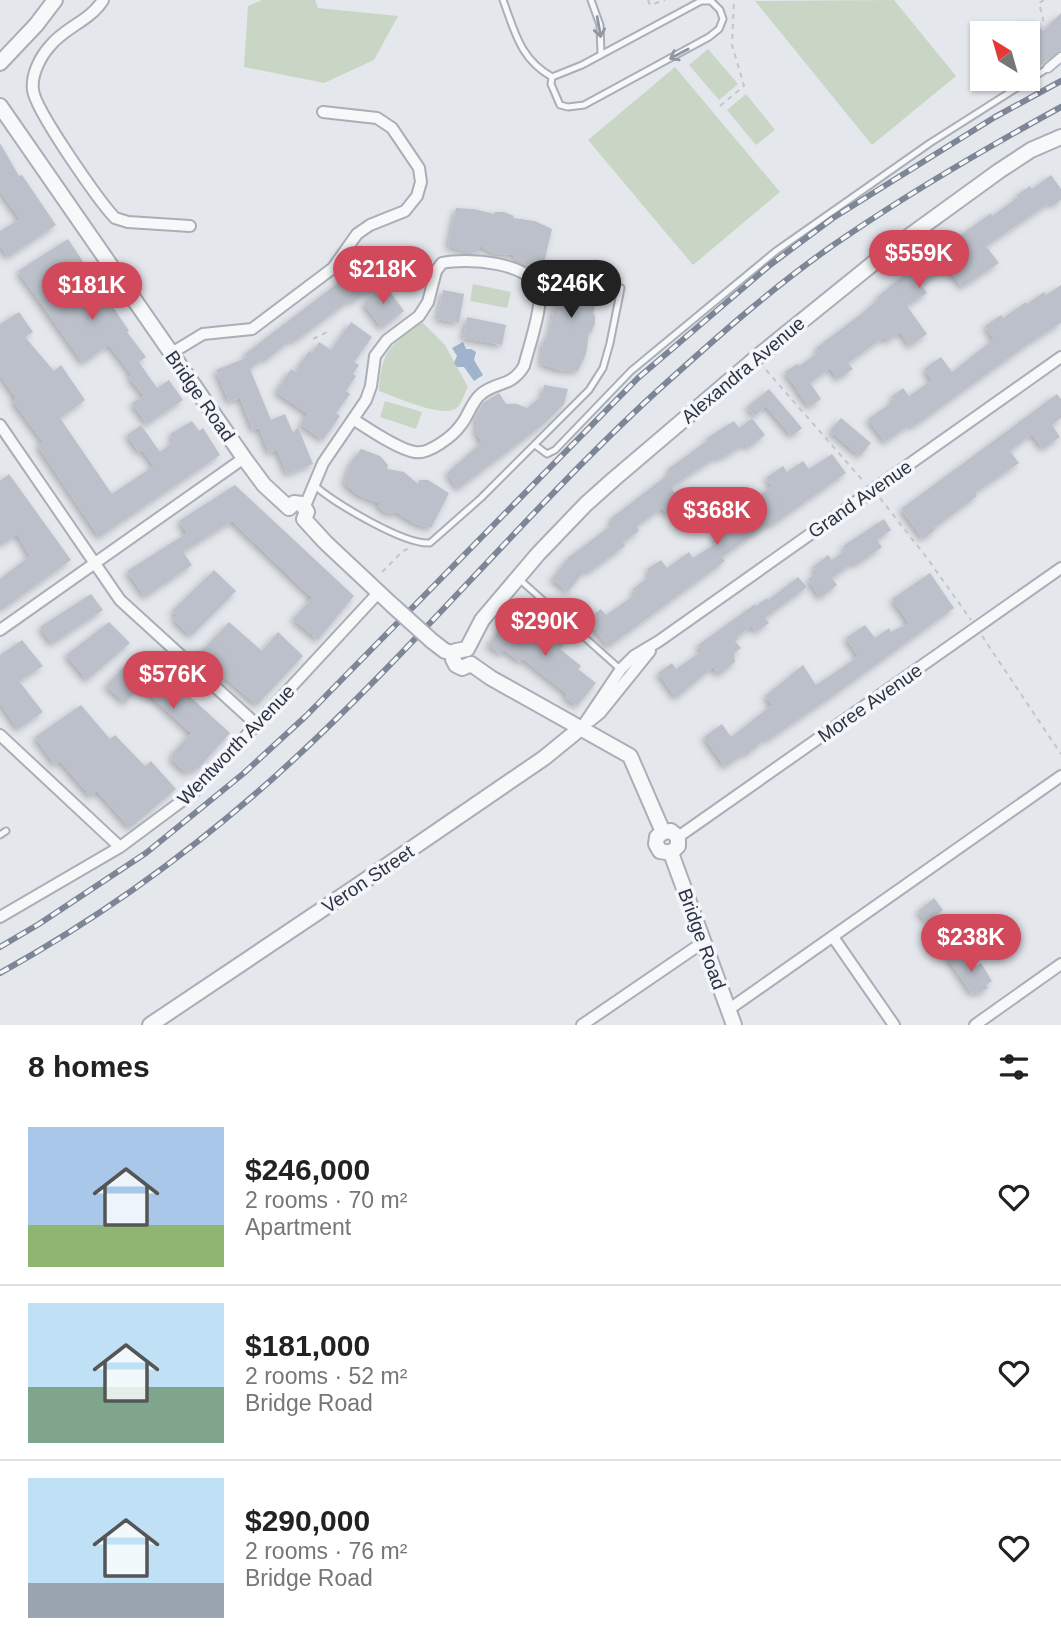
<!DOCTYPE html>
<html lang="en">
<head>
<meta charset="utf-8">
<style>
	:root { --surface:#fff; --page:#f2f2f2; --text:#222; --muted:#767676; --line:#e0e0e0; --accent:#d1495b }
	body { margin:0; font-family:Helvetica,sans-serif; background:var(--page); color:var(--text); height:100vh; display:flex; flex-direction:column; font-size:26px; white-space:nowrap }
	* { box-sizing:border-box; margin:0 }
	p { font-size:23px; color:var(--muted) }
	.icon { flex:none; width:38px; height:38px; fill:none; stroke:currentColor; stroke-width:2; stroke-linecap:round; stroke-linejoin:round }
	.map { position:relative; height:1025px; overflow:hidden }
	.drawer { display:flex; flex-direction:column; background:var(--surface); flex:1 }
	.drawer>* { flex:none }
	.needle { width:46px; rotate:323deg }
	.controls { position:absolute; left:970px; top:21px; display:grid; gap:14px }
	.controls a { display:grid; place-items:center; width:70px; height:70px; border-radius:0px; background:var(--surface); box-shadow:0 2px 5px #0004; font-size:35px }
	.price { position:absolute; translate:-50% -60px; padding:0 16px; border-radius:24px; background:var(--accent); color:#fff; font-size:23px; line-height:46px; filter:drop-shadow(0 2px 4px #0008) }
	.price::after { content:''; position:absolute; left:50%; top:42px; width:21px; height:16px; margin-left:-10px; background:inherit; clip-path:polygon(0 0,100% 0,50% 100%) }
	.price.selected { background:#222; color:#fff }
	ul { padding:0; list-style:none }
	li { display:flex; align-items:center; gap:21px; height:175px; padding:0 28px }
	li+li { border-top:2px solid var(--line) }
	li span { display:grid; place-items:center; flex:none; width:196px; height:140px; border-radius:0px; color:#555 }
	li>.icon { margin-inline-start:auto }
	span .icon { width:84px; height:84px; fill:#fffc; stroke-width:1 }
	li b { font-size:30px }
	h2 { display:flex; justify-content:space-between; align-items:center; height:84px; padding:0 28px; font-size:30px }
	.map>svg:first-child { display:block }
	.green { fill:#c9d6c5 }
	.water { fill:#9fb4cc }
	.building { fill:#bbc0ca; filter:url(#shadow) }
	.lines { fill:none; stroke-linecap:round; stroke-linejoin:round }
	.service-casing { stroke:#a9aeb7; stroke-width:9 }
	.pedestrian-casing { stroke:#a9aeb7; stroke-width:11 }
	.minor-casing { stroke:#a9aeb7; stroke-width:14 }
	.tertiary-casing { stroke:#a9aeb7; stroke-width:18 }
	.path { stroke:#c2c5cb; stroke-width:2; stroke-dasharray:5 5; stroke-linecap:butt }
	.service { stroke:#f7f8fa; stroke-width:5 }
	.pedestrian { stroke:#f7f8fa; stroke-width:8 }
	.minor { stroke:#f7f8fa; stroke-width:10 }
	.tertiary { stroke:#f7f8fa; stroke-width:14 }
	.rail-casing { stroke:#7d8696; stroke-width:6 }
	.rail { stroke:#f4f6f9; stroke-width:3.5; stroke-dasharray:10; stroke-linecap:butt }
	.tertiary-bridge-casing { stroke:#a9aeb7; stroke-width:18; stroke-linecap:butt }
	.tertiary-bridge { stroke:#f7f8fa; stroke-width:14 }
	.oneway { stroke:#9196a0 }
	.labels { text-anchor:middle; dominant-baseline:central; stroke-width:7; stroke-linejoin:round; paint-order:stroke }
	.street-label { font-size:19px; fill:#2b3445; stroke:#f4f6f9 }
</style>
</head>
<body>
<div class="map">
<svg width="1061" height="1025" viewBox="0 0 1061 1025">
	<defs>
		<filter id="shadow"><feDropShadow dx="-3" dy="3" stdDeviation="3.5" flood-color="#0004"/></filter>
	</defs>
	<rect width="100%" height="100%" fill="#e4e7ec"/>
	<path class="green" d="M 262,0 L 315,0 L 318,8 L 398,16 L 374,60 L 324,83 L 244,67 L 248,6 Z
		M 894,0 L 956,76 L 872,145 L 755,1 Z
		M 708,49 L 738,84 L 719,100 L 689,65 Z
		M 675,67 L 780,192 L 693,265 L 588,140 Z
		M 746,94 L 775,130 L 756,145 L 727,110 Z
		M 473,284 L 511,292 L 507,308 L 470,301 Z
		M 422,322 L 445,345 L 468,387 C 465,392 462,402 458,407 C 445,420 396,397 379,391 C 381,349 391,346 422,322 Z
		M 385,401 L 422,412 L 416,429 L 380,417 Z"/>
	<path class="water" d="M 463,342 L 466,349 L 471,349 L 476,352 L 474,360 L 483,375 L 474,381 L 464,367 L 457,367 L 454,363 L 457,356 L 452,348 Z"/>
	<path class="building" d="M 1061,13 L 1061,51 L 1027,75 L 1027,33 L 1010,33 L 1022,22 L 1027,27 L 1033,21 L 1043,31 Z
		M 0,143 L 19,176 L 22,175 L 56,225 L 8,257 L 0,246 L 0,231 L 20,219 L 0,191 Z
		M 1051,175 L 1061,189 L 1061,200 L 1054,205 L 1051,202 L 986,246 L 999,263 L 962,287 L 947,268 L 921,284 L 927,293 L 907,306 L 927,334 L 910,346 L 900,332 L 887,342 L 884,337 L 848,363 L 853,369 L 838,379 L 830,368 L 810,383 L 821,399 L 809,407 L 785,372 L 797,364 L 799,366 L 819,352 L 816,348 L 865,311 L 878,299 L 877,297 L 898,280 L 918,266 L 916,263 L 949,239 L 951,242 L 991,213 L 992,216 L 1018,197 L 1017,195 L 1030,186 L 1032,189 Z
		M 456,208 L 474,209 L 494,214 L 495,212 L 504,212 L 514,216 L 513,218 L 535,221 L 552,229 L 543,266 L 524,264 L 513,257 L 514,254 L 497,255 L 480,246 L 480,251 L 469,253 L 448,246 Z
		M 68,239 L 129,331 L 127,332 L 146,357 L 139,362 L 157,388 L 169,380 L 183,400 L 147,424 L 132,403 L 144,396 L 129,377 L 132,375 L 109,345 L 83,363 L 18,271 Z
		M 364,263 L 379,283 L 353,302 L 350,300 L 294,342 L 292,339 L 265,361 L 263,358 L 250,369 L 271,420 L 285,414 L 293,433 L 298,427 L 313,464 L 287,474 L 277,450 L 269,453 L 259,428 L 253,430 L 240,398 L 229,402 L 216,370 L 248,357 L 245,354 Z
		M 562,268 L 598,275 L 598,290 L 593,313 L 595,316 L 595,323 L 591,333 L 589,332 L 586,354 L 578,371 L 559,370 L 541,364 L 543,343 L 550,332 L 553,312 L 561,300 L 556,299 L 553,288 Z
		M 379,283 L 385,291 L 388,289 L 404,311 L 382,328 L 364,304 Z
		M 1061,285 L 1061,323 L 1031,342 L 913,427 L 911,424 L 885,442 L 868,419 L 894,401 L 891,397 L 903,388 L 909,396 L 932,380 L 924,369 L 941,357 L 952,372 L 994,339 L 985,326 L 1001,315 L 1003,318 L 1026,302 L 1027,304 L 1044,292 L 1046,295 Z
		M 443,290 L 464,294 L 459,323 L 437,319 Z
		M 19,312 L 33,332 L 25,337 L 54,371 L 61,365 L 85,400 L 60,418 L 112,494 L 154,466 L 142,450 L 139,452 L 127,435 L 141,425 L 160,452 L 174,441 L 170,434 L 192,421 L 199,431 L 203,428 L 220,455 L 99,537 L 38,446 L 43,442 L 13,401 L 16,398 L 0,375 L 0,324 Z
		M 467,317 L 506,325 L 502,345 L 463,338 Z
		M 351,322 L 372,337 L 354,362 L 359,365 L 353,374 L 356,376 L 346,391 L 350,394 L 336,413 L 340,416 L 323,440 L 300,424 L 308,414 L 276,392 L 291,369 L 295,372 L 309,351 L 312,353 L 319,342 L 331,350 Z
		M 544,385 L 568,389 L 564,404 L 544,424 L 458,489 L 447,473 L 482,442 L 476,433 L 477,424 L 475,418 L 483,403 L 499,393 L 506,404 L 517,404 L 527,408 L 542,396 Z
		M 769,389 L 802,428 L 792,436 L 766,406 L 755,416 L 747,407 Z
		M 1057,394 L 1061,399 L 1061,418 L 1052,425 L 1060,437 L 1043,449 L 1032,434 L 1010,451 L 1019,463 L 975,493 L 977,496 L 934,528 L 935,530 L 923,539 L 901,509 Z
		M 752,418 L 765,435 L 748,448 L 745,444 L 720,459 L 718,456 L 671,487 L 682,504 L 667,515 L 662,508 L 637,526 L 639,531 L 623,542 L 625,546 L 588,573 L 586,569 L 568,592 L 552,579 L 569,557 L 613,524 L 610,519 L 670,473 L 668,469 L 708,440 L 707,438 L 734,421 L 739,428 Z
		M 841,418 L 871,443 L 860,456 L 830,431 Z
		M 361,449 L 380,456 L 388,465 L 387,469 L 404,472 L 418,484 L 419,480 L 428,480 L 449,493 L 431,528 L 416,524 L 396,512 L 392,514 L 385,512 L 379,507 L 378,503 L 358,495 L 344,483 L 350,464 Z
		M 832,454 L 846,473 L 771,526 L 769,523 L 722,557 L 725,561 L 608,647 L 587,619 L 601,609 L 606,615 L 636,594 L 633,589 L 651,575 L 647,569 L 661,560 L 667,568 L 689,552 L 693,558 L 718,542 L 715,537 L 755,505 L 752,502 L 772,486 L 766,478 L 783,466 L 787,472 L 803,461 L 809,469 Z
		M 9,474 L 71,560 L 0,611 L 0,579 L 30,556 L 17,534 L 0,546 L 0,481 Z
		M 235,485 L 354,596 L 318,640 L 293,619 L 312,598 L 232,521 L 183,552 L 192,565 L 145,597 L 127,571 L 187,533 L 179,521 Z
		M 884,519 L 891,530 L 877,540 L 882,547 L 856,565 L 854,562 L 832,578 L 837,585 L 820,598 L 808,579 L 817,573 L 813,567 L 828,555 L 832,560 L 846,550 L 843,546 Z
		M 214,570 L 236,591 L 191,636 L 173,619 L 177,615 L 172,611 Z
		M 930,573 L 954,608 L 831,697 L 767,741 L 766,738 L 747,755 L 745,753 L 725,767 L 704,737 L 722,724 L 731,737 L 772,705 L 765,696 L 803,665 L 816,685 L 840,669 L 858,656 L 846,638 L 865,625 L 875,638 L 889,628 L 891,632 L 909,623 L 892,599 Z
		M 798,577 L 807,587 L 765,618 L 769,623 L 756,632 L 752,626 L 737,637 L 738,639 L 735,641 L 741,648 L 734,653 L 735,662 L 719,675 L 713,667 L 676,698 L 658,673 L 672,663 L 676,669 L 702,651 L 698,645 L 755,604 L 756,606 L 767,598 L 768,600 Z
		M 91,594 L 103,610 L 52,644 L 40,627 Z
		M 509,618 L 524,630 L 526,627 L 549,645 L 563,627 L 572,633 L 560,649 L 581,666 L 578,669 L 596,683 L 577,706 L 565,697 L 567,694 L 523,659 L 520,662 L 504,650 L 500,654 L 488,645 Z
		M 109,622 L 130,643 L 87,680 L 66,655 Z
		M 229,622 L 262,651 L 278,632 L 303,656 L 257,705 L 198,655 Z
		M 22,640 L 43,666 L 19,681 L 43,712 L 18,729 L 0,703 L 0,655 Z
		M 142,653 L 230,733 L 197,770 L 196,768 L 192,771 L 190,770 L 187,774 L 171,759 L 173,756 L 172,754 L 191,733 L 140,686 L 125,703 L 106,686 L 126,664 L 130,667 Z
		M 81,705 L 110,739 L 115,735 L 145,766 L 151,761 L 176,789 L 130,828 L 97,791 L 91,797 L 60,761 L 55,765 L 35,737 Z
		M 934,898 L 943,910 L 926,922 L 918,911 Z
		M 958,951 L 971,969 L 981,963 L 992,981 L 986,985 L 988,988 L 978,994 L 976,991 L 972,994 L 947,957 Z"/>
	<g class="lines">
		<g class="service-casing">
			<path id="service" d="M 503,0 C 515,32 520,59 552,77 L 582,65 L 701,1 L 711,1 L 720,10 L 723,19 L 719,29 L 709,37 L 584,105 L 568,107 L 560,105 L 551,84 L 552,77
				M 591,0 L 600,25 L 601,54
				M 535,445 L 547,454 L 555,450 L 631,371 L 776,251 L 930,143 L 1048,68
				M 315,486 C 335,503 404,545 430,543 L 481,498 L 589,390 L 603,368 L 610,343 L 621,288
				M 518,578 L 620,669
				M 0,835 L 6,831"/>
		</g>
		<g class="pedestrian-casing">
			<path id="pedestrian" d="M 1048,68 L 1061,57"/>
		</g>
		<g class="minor-casing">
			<path id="minor" d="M 103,0 C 90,21 65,27 50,46 C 40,57 31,75 33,90 C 35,110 99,201 115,218 L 128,222 L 190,226
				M 170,354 L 203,334 L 252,329 L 333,268 L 357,234 L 370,225 L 405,211 L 417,196 L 421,182 L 419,168 L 392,128 L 377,118 L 323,112
				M 0,425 L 120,600 L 257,725
				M 305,506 L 323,463 L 366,400 L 371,386 L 375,356 L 387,340 L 419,316 L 428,302 L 436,271 L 442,263 C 466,258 532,261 539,292 C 543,306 528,350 524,366 C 511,388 495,381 480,395 C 471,403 468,417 460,426 C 453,436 428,455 415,452 C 399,450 367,428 353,419
				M 0,630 L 244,458
				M 590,721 L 600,713 L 650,651
				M 582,727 L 621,669 L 634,656 L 659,641 L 1061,357
				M 0,735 L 120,847
				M 678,837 L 1061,568
				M 0,917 L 120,847 L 194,792 L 379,592
				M 833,937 L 894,1025
				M 728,1010 L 1061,776
				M 582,1025 L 702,943
				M 975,1025 L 1061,964"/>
		</g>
		<g class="tertiary-casing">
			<path id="tertiary" d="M 0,63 L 36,25 L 55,0
				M 0,106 L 244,458 L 264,485 L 289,508
				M 289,508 L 294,503 L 302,504 L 307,512 L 304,519
				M 304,519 L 325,542 L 391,604
				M 432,641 L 445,651 L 454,653
				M 467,649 L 482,620 L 538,554 L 586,504 L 614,479 L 756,358 L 886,253 L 999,171 L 1031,150 L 1061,137
				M 467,649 L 456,651 L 453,659 L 456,665 L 462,668 L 471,664
				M 471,664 L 491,678 L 630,756 L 663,832
				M 663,832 L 671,831 L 678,837 L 678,846 L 671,853
				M 663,832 L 657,837 L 656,844 L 660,851 L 671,853
				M 671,853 L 734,1025
				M 150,1025 L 357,886 L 544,758 L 582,727"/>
		</g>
		<path class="path" d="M 648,0 L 650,5 L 665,0
			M 1044,0 L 1039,3 L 1045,27
			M 720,106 L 744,86 L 732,45 L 734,0
			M 313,339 L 331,330
			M 766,370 L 865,483
			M 880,498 L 927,558 L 971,620
			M 382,572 L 403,551 L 410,548
			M 982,636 L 1061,754"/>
		<use href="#service" class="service"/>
		<use href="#pedestrian" class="pedestrian"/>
		<use href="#minor" class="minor"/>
		<use href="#tertiary" class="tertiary"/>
		<g class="rail-casing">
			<path id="rail" d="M 0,947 L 39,924 L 146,853 L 244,773 L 306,716 L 638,378 L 770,265 L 833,218 L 995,117 L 1061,81
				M 0,973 C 105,915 202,844 291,762 C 418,645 528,510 655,393 C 716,338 779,281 848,235 C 916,189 988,147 1061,107"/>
		</g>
		<use href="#rail" class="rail"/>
		<g class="tertiary-bridge-casing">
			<path id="tertiary-bridge" d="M 391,604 L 432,641"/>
		</g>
		<use href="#tertiary-bridge" class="tertiary-bridge"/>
	</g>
	<defs><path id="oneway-shaft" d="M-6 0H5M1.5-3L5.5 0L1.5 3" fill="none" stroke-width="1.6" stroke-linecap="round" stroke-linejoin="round" transform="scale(1.75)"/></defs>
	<g class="oneway">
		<use href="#oneway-shaft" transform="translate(599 27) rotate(80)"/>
		<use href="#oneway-shaft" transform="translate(679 54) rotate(152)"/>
	</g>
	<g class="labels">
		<g class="street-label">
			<text transform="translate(743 370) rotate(-40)">Alexandra Avenue</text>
			<text transform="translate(200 396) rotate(55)">Bridge Road</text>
			<text transform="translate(860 499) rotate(-35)">Grand Avenue</text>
			<text transform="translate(870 703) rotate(-35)">Moree Avenue</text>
			<text transform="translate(236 745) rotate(-46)">Wentworth Avenue</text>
			<text transform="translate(368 879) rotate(-34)">Veron Street</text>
			<text transform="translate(702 939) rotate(70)">Bridge Road</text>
		</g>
	</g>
</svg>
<div class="controls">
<a><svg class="needle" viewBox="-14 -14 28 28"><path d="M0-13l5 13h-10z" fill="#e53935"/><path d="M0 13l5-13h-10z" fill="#767676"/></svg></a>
</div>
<b class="price" style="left:919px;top:290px">$559K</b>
<b class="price" style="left:383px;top:306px">$218K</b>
<b class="price selected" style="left:571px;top:320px">$246K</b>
<b class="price" style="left:92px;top:322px">$181K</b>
<b class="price" style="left:717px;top:547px">$368K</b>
<b class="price" style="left:545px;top:658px">$290K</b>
<b class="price" style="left:173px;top:711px">$576K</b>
<b class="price" style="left:971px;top:974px">$238K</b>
</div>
<section class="drawer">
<h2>8 homes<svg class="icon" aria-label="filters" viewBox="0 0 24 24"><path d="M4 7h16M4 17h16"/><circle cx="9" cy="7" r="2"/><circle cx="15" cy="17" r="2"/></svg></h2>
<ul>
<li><span style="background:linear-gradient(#a9c7e8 70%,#8fb573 0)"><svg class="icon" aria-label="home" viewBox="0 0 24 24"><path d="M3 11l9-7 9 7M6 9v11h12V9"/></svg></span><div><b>$246,000</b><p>2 rooms · 70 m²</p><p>Apartment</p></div><svg class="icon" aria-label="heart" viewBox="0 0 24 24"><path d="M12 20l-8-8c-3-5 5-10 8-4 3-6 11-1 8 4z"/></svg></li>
<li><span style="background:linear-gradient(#bfe0f5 60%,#7fa58c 0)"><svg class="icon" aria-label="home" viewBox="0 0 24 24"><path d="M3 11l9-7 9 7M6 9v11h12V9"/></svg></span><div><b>$181,000</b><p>2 rooms · 52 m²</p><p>Bridge Road</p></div><svg class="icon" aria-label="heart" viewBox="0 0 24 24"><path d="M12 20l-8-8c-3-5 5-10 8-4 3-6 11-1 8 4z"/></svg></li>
<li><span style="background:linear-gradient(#bfe0f5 75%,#9aa5b1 0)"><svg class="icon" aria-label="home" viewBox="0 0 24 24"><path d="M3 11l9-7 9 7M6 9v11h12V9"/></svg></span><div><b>$290,000</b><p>2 rooms · 76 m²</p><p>Bridge Road</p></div><svg class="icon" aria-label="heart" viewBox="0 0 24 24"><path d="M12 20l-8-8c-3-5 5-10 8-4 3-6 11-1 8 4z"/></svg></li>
</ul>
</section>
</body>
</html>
